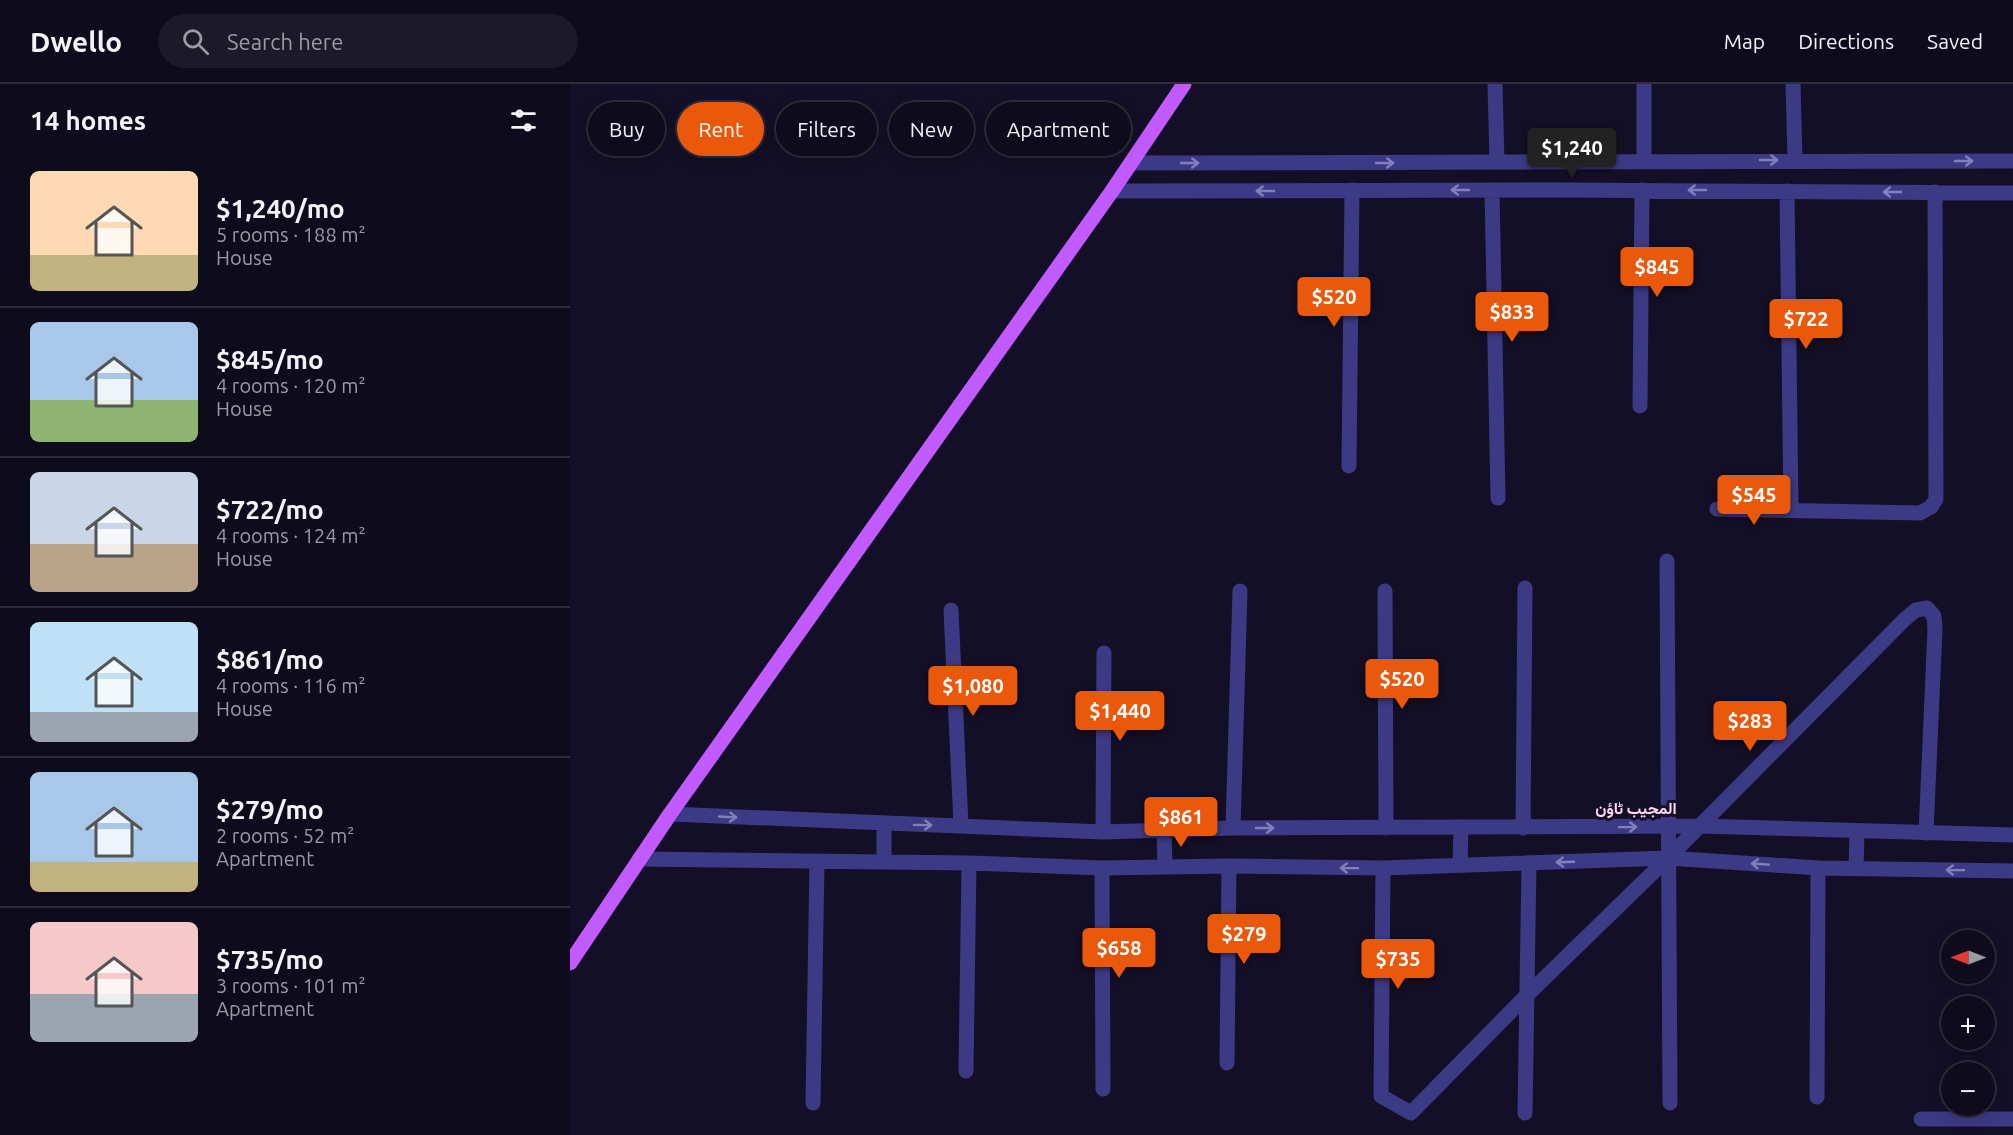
<!DOCTYPE html>
<html lang="en">
<head>
<meta charset="utf-8">
<style>
	:root { --surface:#0e0b1c; --page:#1c1929; --text:#f1f3f6; --muted:#9b9ba3; --line:#2e2b3b; --accent:#ea580c }
	body { margin:0; font-family:Ubuntu,Vazirmatn,sans-serif; background:var(--page); color:var(--text); height:100vh; display:flex; flex-direction:column; font-size:22px; white-space:nowrap }
	* { box-sizing:border-box; margin:0 }
	p { font-size:20px; color:var(--muted) }
	.icon { flex:none; width:33px; height:33px; fill:none; stroke:currentColor; stroke-width:2; stroke-linecap:round; stroke-linejoin:round }
	.map { position:relative; flex:1; overflow:hidden }
	.details { display:flex; flex-direction:column; background:var(--surface); width:570px }
	.details>* { flex:none }
	.banner { position:absolute; left:18px; top:18px; width:570px; height:54px; display:flex; gap:12px }
	.needle { width:39px; rotate:270deg }
	.tools { position:absolute; left:1371px; top:846px; display:grid; gap:12px }
	.tools a { display:grid; place-items:center; width:54px; height:54px; border-radius:50%; background:var(--surface); box-shadow:0 3px 15px #0003,0 0 0 2px var(--line); font-size:30px }
	.price { position:absolute; translate:-50% -51px; padding:0 14px; border-radius:6px; background:var(--accent); color:#fff; font-size:20px; line-height:39px; filter:drop-shadow(0 2px 3px #0008) }
	.price::after { content:''; position:absolute; left:50%; top:36px; width:18px; height:14px; margin-left:-9px; background:inherit; clip-path:polygon(0 0,100% 0,50% 100%) }
	.price.active { background:#222; color:#fff }
	ul { padding:0; list-style:none }
	li { display:flex; align-items:center; gap:18px; height:150px; padding:0 30px }
	li+li { border-top:2px solid var(--line) }
	li span { display:grid; place-items:center; flex:none; width:168px; height:120px; border-radius:9px; color:#555 }
	li>.icon { margin-inline-start:auto }
	span .icon { width:72px; height:72px; fill:#fffc; stroke-width:1 }
	li b { font-size:26px }
	h2 { display:flex; justify-content:space-between; align-items:center; height:72px; padding:0 30px; font-size:26px }
	.pill { padding:0 21px; border-radius:27px; background:var(--surface); box-shadow:0 3px 15px #0003,0 0 0 2px var(--line); font-size:21px; line-height:54px }
	.pill.active { background:var(--accent); color:#fff }
	header { display:flex; align-items:center; gap:36px; box-sizing:border-box; height:84px; padding:0 30px; background:var(--surface); border-bottom:2px solid var(--line) }
	header strong { font-size:28px }
	nav { display:flex; gap:33px; margin-inline-start:auto; font-size:21px }
	.search { width:420px; height:54px; background:var(--page); display:flex; align-items:center; gap:15px; box-sizing:border-box; padding:0 21px; border-radius:33px; color:var(--muted); font-size:22px }
	main { display:flex; flex:1; min-height:0 }
	.map>svg:first-child { display:block }
	.lines { fill:none; stroke-linecap:round; stroke-linejoin:round }
	.street { stroke:#3d3a85; stroke-width:15 }
	.primary { stroke:#c25bff; stroke-width:15 }
	.oneway { stroke:#837fbc }
	.labels { text-anchor:middle; dominant-baseline:central; stroke-width:6; stroke-linejoin:round; paint-order:stroke }
	.neighbourhood-label { font-size:16px; font-weight:bold; fill:#ffd6f0; stroke:#130f26 }
</style>
</head>
<body>
<header>
<strong>Dwello</strong>
<div class="search"><svg class="icon" aria-label="search" viewBox="0 0 24 24"><circle cx="10" cy="10" r="6"/><path d="M15 15l6 6"/></svg>Search here</div>
<nav><a>Map</a><a>Directions</a><a>Saved</a></nav>
</header>
<main>
<section class="details">
<h2>14 homes<svg class="icon" aria-label="filters" viewBox="0 0 24 24"><path d="M4 7h16M4 17h16"/><circle cx="9" cy="7" r="2"/><circle cx="15" cy="17" r="2"/></svg></h2>
<ul>
<li><span style="background:linear-gradient(#ffd9b3 70%,#c2b280 0)"><svg class="icon" aria-label="home" viewBox="0 0 24 24"><path d="M3 11l9-7 9 7M6 9v11h12V9"/></svg></span><div><b>$1,240/mo</b><p>5 rooms · 188 m²</p><p>House</p></div></li>
<li><span style="background:linear-gradient(#a9c7e8 65%,#8fb573 0)"><svg class="icon" aria-label="home" viewBox="0 0 24 24"><path d="M3 11l9-7 9 7M6 9v11h12V9"/></svg></span><div><b>$845/mo</b><p>4 rooms · 120 m²</p><p>House</p></div></li>
<li><span style="background:linear-gradient(#c9d6e8 60%,#b9a48a 0)"><svg class="icon" aria-label="home" viewBox="0 0 24 24"><path d="M3 11l9-7 9 7M6 9v11h12V9"/></svg></span><div><b>$722/mo</b><p>4 rooms · 124 m²</p><p>House</p></div></li>
<li><span style="background:linear-gradient(#bfe0f5 75%,#9aa5b1 0)"><svg class="icon" aria-label="home" viewBox="0 0 24 24"><path d="M3 11l9-7 9 7M6 9v11h12V9"/></svg></span><div><b>$861/mo</b><p>4 rooms · 116 m²</p><p>House</p></div></li>
<li><span style="background:linear-gradient(#a9c7e8 75%,#c2b280 0)"><svg class="icon" aria-label="home" viewBox="0 0 24 24"><path d="M3 11l9-7 9 7M6 9v11h12V9"/></svg></span><div><b>$279/mo</b><p>2 rooms · 52 m²</p><p>Apartment</p></div></li>
<li><span style="background:linear-gradient(#f6c9c9 60%,#9aa5b1 0)"><svg class="icon" aria-label="home" viewBox="0 0 24 24"><path d="M3 11l9-7 9 7M6 9v11h12V9"/></svg></span><div><b>$735/mo</b><p>3 rooms · 101 m²</p><p>Apartment</p></div></li>
</ul>
</section>
<div class="map">
<svg width="1443" height="1051" viewBox="0 0 1443 1051">
	<rect width="100%" height="100%" fill="#130f26"/>
	<g class="lines">
		<path class="street" d="M 925,0 L 927,78
			M 1223,0 L 1225,76
			M 1074,78 L 1074,0
			M 561,79 L 1443,77
			M 922,106 L 928,414
			M 542,107 L 993,106 L 1443,109
			M 1217,107 L 1221,425
			M 1070,322 L 1072,106
			M 779,382 L 782,106
			M 1147,425 L 1350,429 L 1361,423 L 1366,415 L 1365,108
			M 1097,477 L 1100,1019
			M 815,507 L 816,744
			M 381,526 L 391,741
			M 100,730 L 533,748 L 663,744 L 1130,742 L 1443,751
			M 314,740 L 314,778
			M 663,744 L 670,507
			M 953,744 L 955,504
			M 594,746 L 595,783
			M 533,748 L 534,569
			M 69,775 L 399,779 L 532,784 L 659,782 L 813,784 L 1098,774 L 1248,784 L 1443,787
			M 890,781 L 891,743
			M 532,784 L 533,1005
			M 813,784 L 811,1012 L 841,1029 L 958,910 L 1098,774 L 1335,535 L 1346,526 L 1357,524 L 1364,532 L 1365,545 L 1356,749
			M 1286,785 L 1287,747
			M 657,979 L 659,782
			M 396,987 L 399,779
			M 1247,1013 L 1248,784
			M 243,1019 L 247,777
			M 955,1029 L 959,780
			M 1351,1035 L 1443,1035"/>
		<path class="primary" d="M 0,879 L 100,730 L 542,107 L 614,0"/>
	</g>
	<defs><path id="oneway-shaft" d="M-6 0H5M1.5-3L5.5 0L1.5 3" fill="none" stroke-width="1.6" stroke-linecap="round" stroke-linejoin="round" transform="scale(1.5)"/></defs>
	<g class="oneway">
		<use href="#oneway-shaft" transform="translate(1199 76)"/>
		<use href="#oneway-shaft" transform="translate(1394 77)"/>
		<use href="#oneway-shaft" transform="translate(620 79)"/>
		<use href="#oneway-shaft" transform="translate(815 79)"/>
		<use href="#oneway-shaft" transform="translate(890 106) rotate(180)"/>
		<use href="#oneway-shaft" transform="translate(1127 106) rotate(-180)"/>
		<use href="#oneway-shaft" transform="translate(695 107) rotate(180)"/>
		<use href="#oneway-shaft" transform="translate(1322 108) rotate(-180)"/>
		<use href="#oneway-shaft" transform="translate(158 733) rotate(3)"/>
		<use href="#oneway-shaft" transform="translate(353 741) rotate(1)"/>
		<use href="#oneway-shaft" transform="translate(1058 743) rotate(-1)"/>
		<use href="#oneway-shaft" transform="translate(695 744)"/>
		<use href="#oneway-shaft" transform="translate(995 778) rotate(178)"/>
		<use href="#oneway-shaft" transform="translate(1190 780) rotate(-176)"/>
		<use href="#oneway-shaft" transform="translate(779 784) rotate(-179)"/>
		<use href="#oneway-shaft" transform="translate(1385 786) rotate(-179)"/>
	</g>
	<g class="labels">
		<g class="neighbourhood-label">
			<text x="1066" y="724">المجیب ٹاؤن</text>
		</g>
	</g>
</svg>
<div class="tools">
<a><svg class="needle" viewBox="-14 -14 28 28"><path d="M0-13l5 13h-10z" fill="#e53935"/><path d="M0 13l5-13h-10z" fill="#9b9ba3"/></svg></a>
<a>+</a>
<a>−</a>
</div>
<b class="price active" style="left:1002px;top:95px">$1,240</b>
<b class="price" style="left:1087px;top:214px">$845</b>
<b class="price" style="left:764px;top:244px">$520</b>
<b class="price" style="left:942px;top:259px">$833</b>
<b class="price" style="left:1236px;top:266px">$722</b>
<b class="price" style="left:1184px;top:442px">$545</b>
<b class="price" style="left:832px;top:626px">$520</b>
<b class="price" style="left:403px;top:633px">$1,080</b>
<b class="price" style="left:550px;top:658px">$1,440</b>
<b class="price" style="left:1180px;top:668px">$283</b>
<b class="price" style="left:611px;top:764px">$861</b>
<b class="price" style="left:674px;top:881px">$279</b>
<b class="price" style="left:549px;top:895px">$658</b>
<b class="price" style="left:828px;top:906px">$735</b>
<div class="banner">
<a class="pill">Buy</a>
<a class="pill active">Rent</a>
<a class="pill">Filters</a>
<a class="pill">New</a>
<a class="pill">Apartment</a>
</div>
</div>
</main>
</body>
</html>
